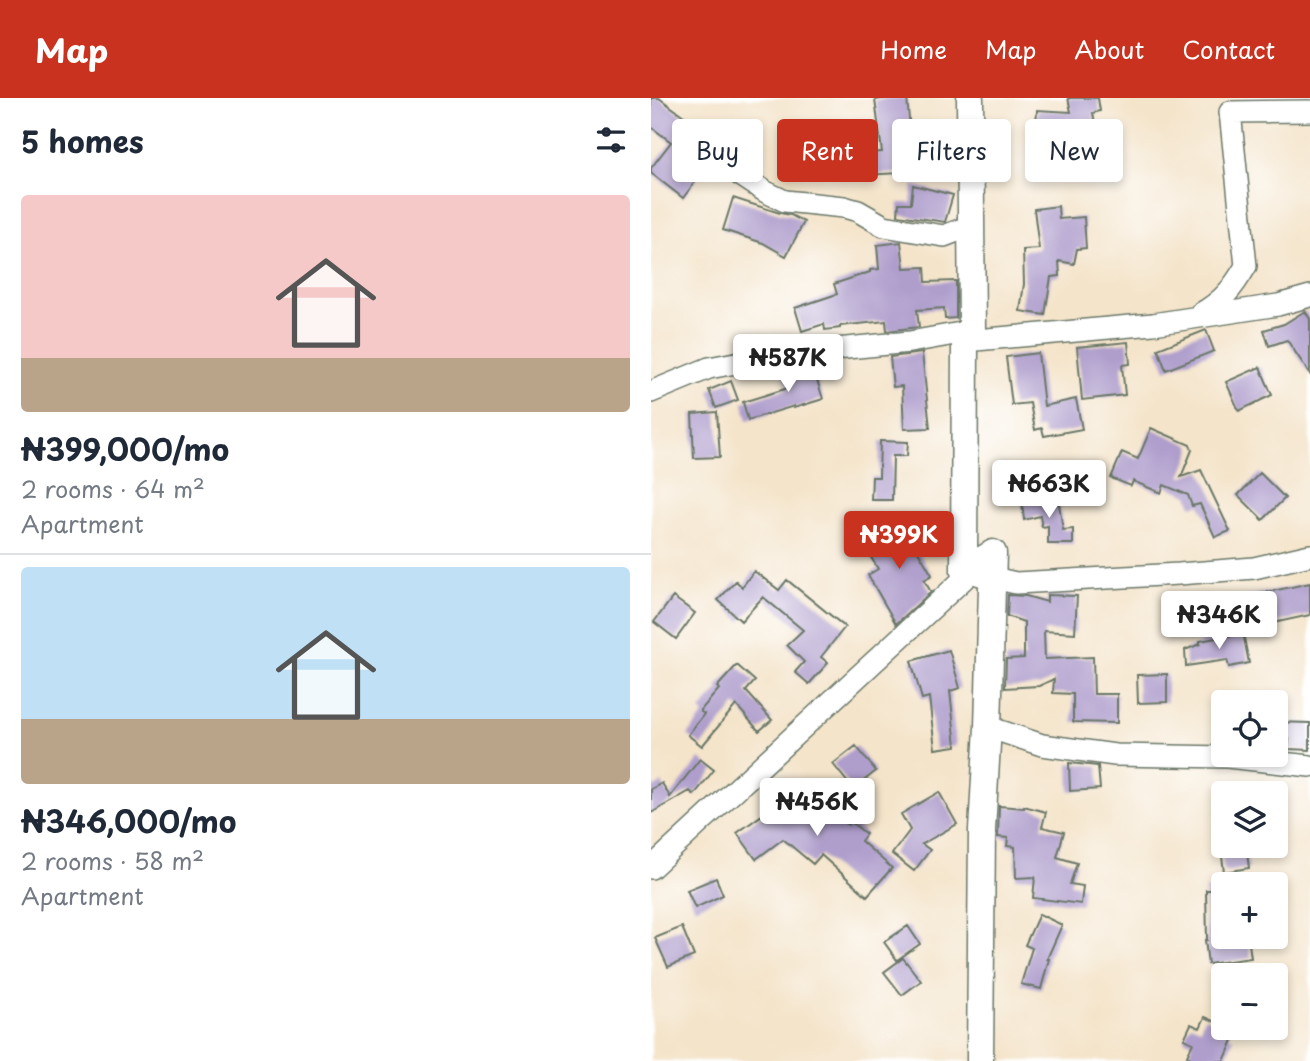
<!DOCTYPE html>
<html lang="en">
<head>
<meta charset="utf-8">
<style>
	:root { --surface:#fff; --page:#f6f6f7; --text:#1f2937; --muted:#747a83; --line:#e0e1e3; --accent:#c8321e }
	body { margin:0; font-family:"Playpen Sans",sans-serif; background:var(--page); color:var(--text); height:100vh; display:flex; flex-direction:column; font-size:26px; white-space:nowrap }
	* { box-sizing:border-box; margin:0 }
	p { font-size:23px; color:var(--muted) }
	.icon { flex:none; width:38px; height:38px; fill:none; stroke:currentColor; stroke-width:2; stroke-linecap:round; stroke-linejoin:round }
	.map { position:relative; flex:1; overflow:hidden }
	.panel { display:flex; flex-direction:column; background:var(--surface); width:651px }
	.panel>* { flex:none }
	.top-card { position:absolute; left:21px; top:21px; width:532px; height:63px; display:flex; gap:14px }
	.controls { position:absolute; left:560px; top:592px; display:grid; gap:14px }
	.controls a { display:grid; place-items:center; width:77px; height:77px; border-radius:7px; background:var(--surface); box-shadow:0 4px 10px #0003; font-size:35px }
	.price { position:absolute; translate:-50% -60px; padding:0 16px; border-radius:7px; background:#fff; color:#222; font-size:23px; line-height:46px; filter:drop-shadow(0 2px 4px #0008) }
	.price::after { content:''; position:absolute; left:50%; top:42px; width:21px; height:16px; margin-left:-10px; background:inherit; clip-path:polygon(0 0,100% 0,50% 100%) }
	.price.selected { background:var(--accent); color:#fff }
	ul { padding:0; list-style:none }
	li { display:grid; align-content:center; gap:14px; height:371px; padding:0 21px }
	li+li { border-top:2px solid var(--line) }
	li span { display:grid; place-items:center; height:217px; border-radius:7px; color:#555 }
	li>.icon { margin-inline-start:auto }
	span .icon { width:126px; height:126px; fill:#fffc; stroke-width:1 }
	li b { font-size:30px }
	h2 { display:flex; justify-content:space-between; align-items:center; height:84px; padding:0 21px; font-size:30px }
	.pill { padding:0 24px; border-radius:7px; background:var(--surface); box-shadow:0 4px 10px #0003; font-size:24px; line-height:63px }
	.pill.selected { background:var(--accent); color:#fff }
	header { display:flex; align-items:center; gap:42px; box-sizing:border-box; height:98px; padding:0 35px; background:var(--accent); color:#fff }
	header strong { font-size:33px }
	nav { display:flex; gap:38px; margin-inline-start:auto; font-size:24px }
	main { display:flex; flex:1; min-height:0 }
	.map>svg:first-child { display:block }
	.building { fill:#af9ecc }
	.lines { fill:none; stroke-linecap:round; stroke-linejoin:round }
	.minor-casing { stroke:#6a7768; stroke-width:24 }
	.tertiary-casing { stroke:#6a7768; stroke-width:29 }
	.minor { stroke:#fff; stroke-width:21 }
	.tertiary { stroke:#fff; stroke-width:26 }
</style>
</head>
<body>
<header>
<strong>Map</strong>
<nav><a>Home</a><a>Map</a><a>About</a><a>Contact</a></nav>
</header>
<main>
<section class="panel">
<h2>5 homes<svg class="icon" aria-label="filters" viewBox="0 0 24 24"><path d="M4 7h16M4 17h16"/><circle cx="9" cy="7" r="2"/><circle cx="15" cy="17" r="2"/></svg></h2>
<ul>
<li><span style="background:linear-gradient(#f6c9c9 75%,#b9a48a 0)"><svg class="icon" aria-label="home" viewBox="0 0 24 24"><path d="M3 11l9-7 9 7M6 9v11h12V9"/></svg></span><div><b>₦399,000/mo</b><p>2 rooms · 64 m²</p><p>Apartment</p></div></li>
<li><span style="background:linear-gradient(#bfe0f5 70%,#b9a48a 0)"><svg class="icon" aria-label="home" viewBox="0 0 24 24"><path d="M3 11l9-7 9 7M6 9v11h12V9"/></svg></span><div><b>₦346,000/mo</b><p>2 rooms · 58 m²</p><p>Apartment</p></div></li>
</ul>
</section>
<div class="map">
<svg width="659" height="963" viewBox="0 0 659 963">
	<rect width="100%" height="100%" fill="#fff"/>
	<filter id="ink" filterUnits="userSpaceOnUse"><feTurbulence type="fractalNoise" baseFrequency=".0143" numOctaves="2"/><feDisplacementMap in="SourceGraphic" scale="14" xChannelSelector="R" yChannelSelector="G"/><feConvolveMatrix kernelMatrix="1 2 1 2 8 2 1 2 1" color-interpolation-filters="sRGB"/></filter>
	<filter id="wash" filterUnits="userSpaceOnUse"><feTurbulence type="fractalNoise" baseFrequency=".00686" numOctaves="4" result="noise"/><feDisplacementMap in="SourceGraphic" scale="28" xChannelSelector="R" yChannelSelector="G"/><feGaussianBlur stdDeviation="1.57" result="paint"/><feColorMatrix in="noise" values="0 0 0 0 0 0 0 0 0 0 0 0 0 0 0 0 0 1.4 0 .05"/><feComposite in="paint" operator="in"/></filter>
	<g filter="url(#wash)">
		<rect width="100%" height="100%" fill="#f4e4ca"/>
		<g id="blocks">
			<path class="building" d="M 0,0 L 8,0 L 52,32 L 31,61 L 35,64 L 32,68 L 47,80 L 32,100 L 0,75 L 0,70 L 20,44 L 0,29 Z
				M 237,0 L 256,0 L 259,32 L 304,30 L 304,55 L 266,57 L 267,74 L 213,77 L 212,55 L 231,54 L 224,2 Z
				M 417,0 L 447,0 L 449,13 L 442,15 L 446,37 L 423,42 L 422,72 L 380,70 L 382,42 L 384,42 L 386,12 L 420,14 Z
				M 262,87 L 302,97 L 294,124 L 247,117 L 248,105 L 260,105 Z
				M 82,100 L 129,115 L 140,117 L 153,124 L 135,158 L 112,145 L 72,132 Z
				M 407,108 L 408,121 L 433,119 L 435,150 L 426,151 L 423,166 L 408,163 L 409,178 L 400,179 L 394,217 L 369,213 L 373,186 L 372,152 L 388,151 L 383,111 Z
				M 250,144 L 253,170 L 274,169 L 275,184 L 305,183 L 305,220 L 294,221 L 293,210 L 266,212 L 268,229 L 236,233 L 235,223 L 189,228 L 189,230 L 174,232 L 173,226 L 151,233 L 144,210 L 186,196 L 183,186 L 219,174 L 219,172 L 228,171 L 226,147 Z
				M 654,213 L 659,221 L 659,276 L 636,242 L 618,248 L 613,232 L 633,226 Z
				M 555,232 L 563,253 L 515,272 L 507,251 Z
				M 477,244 L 479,266 L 471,267 L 474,297 L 431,302 L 426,249 Z
				M 271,255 L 279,330 L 253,331 L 251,288 L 242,289 L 239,259 Z
				M 387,255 L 393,308 L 425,301 L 431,331 L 393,338 L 391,330 L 384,332 L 379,305 L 361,307 L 355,259 Z
				M 161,266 L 172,301 L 143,310 L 143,308 L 97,322 L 92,304 L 137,290 L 132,275 Z
				M 609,269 L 621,297 L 588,313 L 575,284 Z
				M 80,283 L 87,302 L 65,310 L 58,292 Z
				M 66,314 L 69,359 L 43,360 L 41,316 Z
				M 500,330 L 539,347 L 541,352 L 530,379 L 550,372 L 579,433 L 564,439 L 549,406 L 541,408 L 537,397 L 513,387 L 510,395 L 482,383 L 480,388 L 460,380 L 471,354 L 487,361 Z
				M 229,343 L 257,344 L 256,358 L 242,358 L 241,402 L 220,402 L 221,379 L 228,379 Z
				M 609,375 L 634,400 L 612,422 L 587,397 Z
				M 407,399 L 412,432 L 422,431 L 422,446 L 397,446 L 397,428 L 391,429 L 389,418 L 373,422 L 371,405 Z
				M 254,424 L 257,436 L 281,477 L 273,482 L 280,494 L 245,526 L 217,477 L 227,471 L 215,451 L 233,440 L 231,428 Z
				M 103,473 L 128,492 L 136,482 L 194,529 L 170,559 L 177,565 L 158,586 L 144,574 L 153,564 L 136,547 L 152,532 L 112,499 L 90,523 L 67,502 L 85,483 L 91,489 Z
				M 659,485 L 659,517 L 595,531 L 589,500 Z
				M 357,497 L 375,498 L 396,504 L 396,497 L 426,498 L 424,535 L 393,533 L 394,561 L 442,559 L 443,596 L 466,596 L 466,625 L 422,624 L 422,596 L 402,595 L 403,581 L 388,588 L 354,590 L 355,561 L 373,560 L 373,524 L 356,518 Z
				M 22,499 L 44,515 L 25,541 L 3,524 Z
				M 592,535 L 598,565 L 578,569 L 576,562 L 535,568 L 534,552 L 549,546 L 549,543 Z
				M 298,552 L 309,590 L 299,593 L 305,648 L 284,651 L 278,599 L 271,601 L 260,563 Z
				M 86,567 L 104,583 L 95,593 L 121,622 L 108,633 L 85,607 L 51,648 L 37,637 L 53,616 L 49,613 L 68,591 L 66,589 Z
				M 516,576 L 516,604 L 487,605 L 486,577 Z
				M 625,624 L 659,625 L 659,652 L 637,651 L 638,641 L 625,640 Z
				M 205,648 L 225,673 L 202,691 L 182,666 Z
				M 49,661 L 63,672 L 43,697 L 39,693 L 0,715 L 0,691 L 11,685 L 19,699 Z
				M 418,665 L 447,668 L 449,691 L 419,693 Z
				M 154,683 L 171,700 L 168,703 L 197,727 L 200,724 L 215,736 L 210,743 L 241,770 L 216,798 L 170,757 L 162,766 L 132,741 L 105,761 L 86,735 L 111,717 L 114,721 Z
				M 288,694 L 306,726 L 271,746 L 279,752 L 263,773 L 241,756 L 259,732 L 250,716 Z
				M 348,708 L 373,710 L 373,708 L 395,714 L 391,729 L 413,734 L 406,759 L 426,765 L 419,786 L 432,788 L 430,806 L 382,800 L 384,779 L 365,780 L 364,749 L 356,748 L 357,740 L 347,739 Z
				M 595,747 L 598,770 L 573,774 L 570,751 Z
				M 65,780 L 72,797 L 44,810 L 36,792 Z
				M 555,792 L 572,792 L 572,838 L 597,838 L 600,860 L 557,866 L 554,842 L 556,842 Z
				M 388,816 L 411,827 L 396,861 L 398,861 L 390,891 L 370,886 L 381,850 L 374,847 Z
				M 257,828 L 269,846 L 246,862 L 233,844 Z
				M 31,829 L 43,858 L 17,869 L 4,840 Z
				M 252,860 L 270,883 L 251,897 L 233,874 Z
				M 554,919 L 572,927 L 572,929 L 581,931 L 578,938 L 583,940 L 573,963 L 545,963 L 536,958 L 542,945 L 533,941 L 540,926 L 549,930 Z"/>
		</g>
	</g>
	<g filter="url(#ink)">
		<use href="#blocks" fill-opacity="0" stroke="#6a7768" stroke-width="2"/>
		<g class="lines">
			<g class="minor-casing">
				<path id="minor" d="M 68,63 L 115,94 L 134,103 L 193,109 L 207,113 L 233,128 L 293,138 L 319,128
					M 549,216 C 572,203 582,190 595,168 L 579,14 L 659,13
					M 314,243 L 502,226 L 627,207 L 659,198
					M 0,294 L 58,270 L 132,256 L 259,244 L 321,233
					M 329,477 L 365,485 L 528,476 L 603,470 L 659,457
					M 337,629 L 391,647 L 464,657 L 576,659 L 659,668
					M 0,770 L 330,465"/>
			</g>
			<g class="tertiary-casing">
				<path id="tertiary" d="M 319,0 L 321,233 L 314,243 L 313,473 L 342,455 L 337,629 L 331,732 L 329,963"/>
			</g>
			<use href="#minor" class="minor"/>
			<use href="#tertiary" class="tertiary"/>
		</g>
	</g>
</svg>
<div class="controls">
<a><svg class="icon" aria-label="locate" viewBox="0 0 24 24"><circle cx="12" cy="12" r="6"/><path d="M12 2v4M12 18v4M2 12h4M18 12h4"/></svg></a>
<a><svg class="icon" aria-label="layers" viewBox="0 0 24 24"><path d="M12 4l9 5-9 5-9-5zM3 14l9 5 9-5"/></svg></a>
<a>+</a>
<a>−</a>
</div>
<b class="price" style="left:137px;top:296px">₦587K</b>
<b class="price" style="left:398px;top:422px">₦663K</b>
<b class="price selected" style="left:248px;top:473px">₦399K</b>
<b class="price" style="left:568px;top:553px">₦346K</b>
<b class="price" style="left:166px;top:740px">₦456K</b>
<div class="top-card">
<a class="pill">Buy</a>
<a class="pill selected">Rent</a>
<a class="pill">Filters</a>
<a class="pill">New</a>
</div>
</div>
</main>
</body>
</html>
